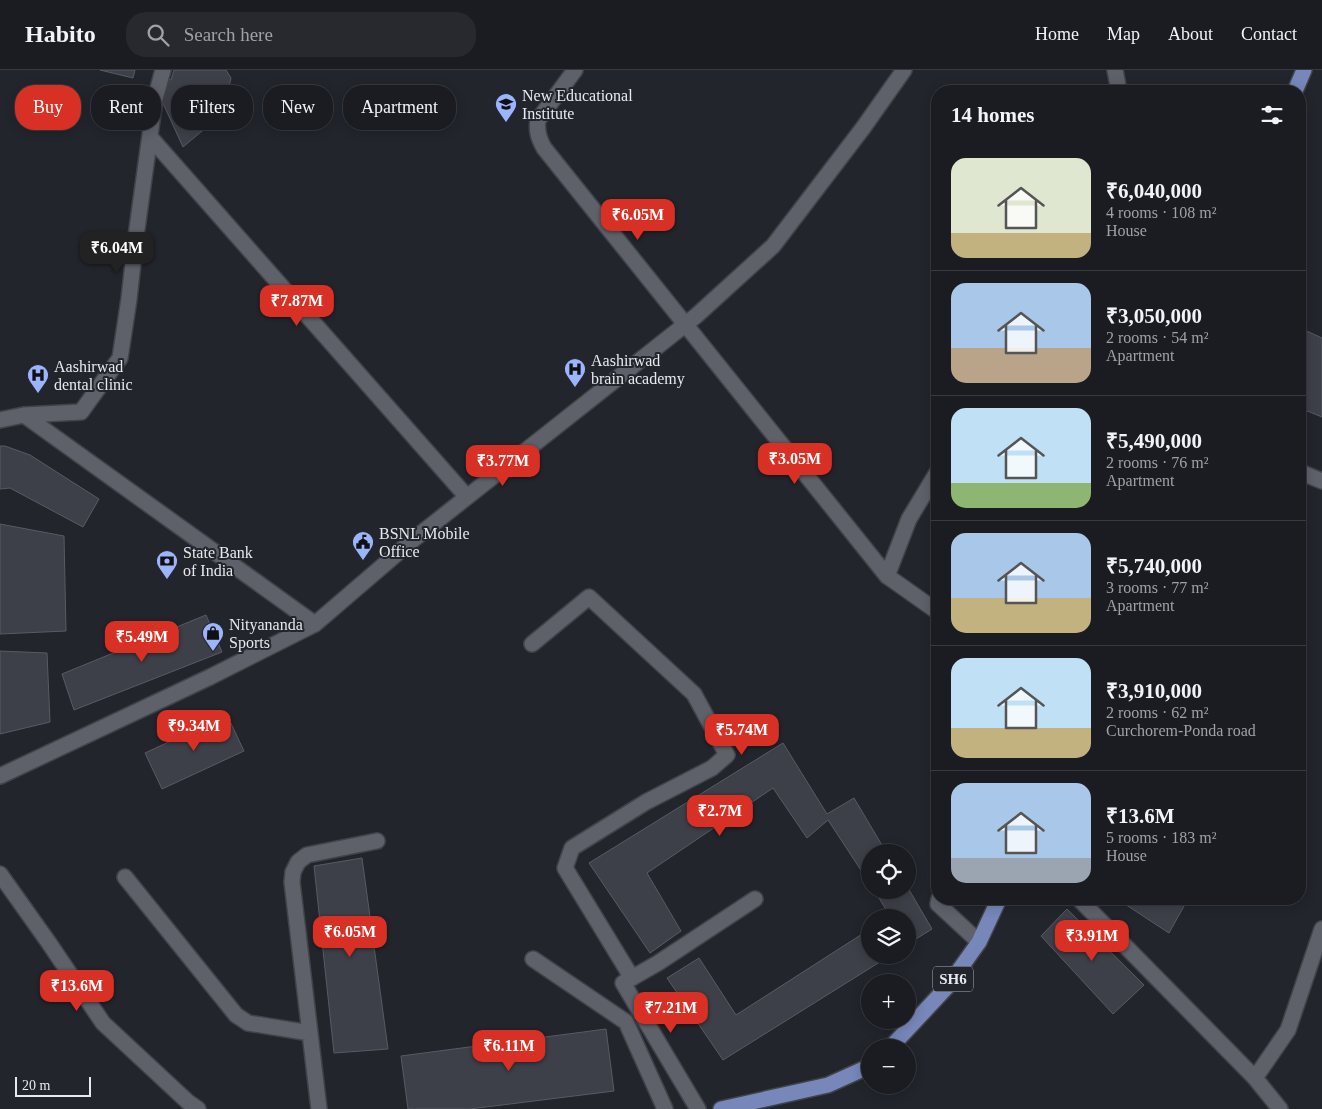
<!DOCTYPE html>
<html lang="en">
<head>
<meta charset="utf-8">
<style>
	:root { --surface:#1a1c21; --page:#27292e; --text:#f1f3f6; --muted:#9fa1a5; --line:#383a3f; --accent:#d93025 }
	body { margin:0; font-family:"Times New Roman",serif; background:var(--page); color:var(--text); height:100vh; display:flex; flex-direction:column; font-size:19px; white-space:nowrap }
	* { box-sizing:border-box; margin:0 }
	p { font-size:16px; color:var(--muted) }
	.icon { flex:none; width:28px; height:28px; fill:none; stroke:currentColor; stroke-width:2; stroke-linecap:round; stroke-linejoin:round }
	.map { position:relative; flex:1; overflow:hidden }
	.side { position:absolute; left:931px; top:15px; width:375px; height:820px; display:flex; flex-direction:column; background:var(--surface); border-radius:20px; box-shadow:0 2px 12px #0003,0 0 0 1px var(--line) }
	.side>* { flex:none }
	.hud { position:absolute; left:15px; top:15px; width:475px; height:45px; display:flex; gap:10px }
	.buttons { position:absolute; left:861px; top:774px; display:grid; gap:10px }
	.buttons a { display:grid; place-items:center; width:55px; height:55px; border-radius:50%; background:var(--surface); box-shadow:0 2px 12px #0003,0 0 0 1px var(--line); font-size:25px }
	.scale { position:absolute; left:15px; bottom:12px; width:76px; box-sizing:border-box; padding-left:5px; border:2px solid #e8e9ee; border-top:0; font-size:14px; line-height:18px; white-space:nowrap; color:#e8e9ee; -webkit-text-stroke:4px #22252c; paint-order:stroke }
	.price { position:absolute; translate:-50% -42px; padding:0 11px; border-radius:10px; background:var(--accent); color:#fff; font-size:16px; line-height:32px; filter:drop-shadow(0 1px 2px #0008) }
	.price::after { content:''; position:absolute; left:50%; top:30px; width:15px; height:11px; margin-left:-8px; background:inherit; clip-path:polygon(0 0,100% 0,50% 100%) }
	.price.selected { background:#222; color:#fff }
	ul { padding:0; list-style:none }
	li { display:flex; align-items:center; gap:15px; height:125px; padding:0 20px }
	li+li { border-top:1px solid var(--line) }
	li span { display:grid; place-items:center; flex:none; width:140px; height:100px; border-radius:15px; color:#555 }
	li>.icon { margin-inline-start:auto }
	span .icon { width:60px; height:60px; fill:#fffc; stroke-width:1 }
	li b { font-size:21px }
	h2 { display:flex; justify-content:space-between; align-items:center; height:60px; padding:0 20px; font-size:21px }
	.chip { padding:0 18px; border-radius:20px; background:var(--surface); box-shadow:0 2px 12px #0003,0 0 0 1px var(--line); font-size:18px; line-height:45px }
	.chip.selected { background:var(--accent); color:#fff }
	header { display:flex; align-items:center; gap:30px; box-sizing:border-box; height:70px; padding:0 25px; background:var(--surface); border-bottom:1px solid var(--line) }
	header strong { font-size:24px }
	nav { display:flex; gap:28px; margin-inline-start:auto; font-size:18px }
	.search { width:350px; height:45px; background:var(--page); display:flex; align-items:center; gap:12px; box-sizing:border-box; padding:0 18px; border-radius:20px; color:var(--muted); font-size:19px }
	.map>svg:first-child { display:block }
	.building { fill:#3d4048; stroke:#585b64 }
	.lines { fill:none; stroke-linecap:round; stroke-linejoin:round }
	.minor-casing { stroke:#404348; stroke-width:18 }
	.major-casing { stroke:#404348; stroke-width:18 }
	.minor { stroke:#5e616a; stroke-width:15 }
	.major { stroke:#7787ba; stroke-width:15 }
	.labels { text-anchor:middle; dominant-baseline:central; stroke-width:4; stroke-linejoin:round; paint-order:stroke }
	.shield { fill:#22252c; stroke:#adaeb4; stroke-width:1 }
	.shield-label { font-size:15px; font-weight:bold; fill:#e8e9ee }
	.poi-label { font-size:16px; fill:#e8e9ee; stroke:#22252c; text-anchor:start }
</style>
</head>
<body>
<header>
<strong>Habito</strong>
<div class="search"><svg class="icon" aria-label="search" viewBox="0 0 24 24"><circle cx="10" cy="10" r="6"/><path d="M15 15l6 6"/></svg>Search here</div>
<nav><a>Home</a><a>Map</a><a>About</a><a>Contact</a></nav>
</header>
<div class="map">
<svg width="1322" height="1039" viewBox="0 0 1322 1039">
	<rect width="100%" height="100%" fill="#22252c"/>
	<path class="building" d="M 100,0 L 135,0 L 133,8 Z
		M 174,0 L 226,0 L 231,8 L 226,30 L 237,33 L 224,58 L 208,56 L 183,77 L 161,29 L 168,9 L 171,10 Z
		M 1300,258 L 1322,268 L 1322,347 L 1300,338 Z
		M 0,376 L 5,376 L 30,385 L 99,429 L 83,457 L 10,418 L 0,419 Z
		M 0,454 L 64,466 L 66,561 L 0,564 Z
		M 206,545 L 222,582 L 74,640 L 62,604 Z
		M 0,581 L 47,583 L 50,652 L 0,664 Z
		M 227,645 L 244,681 L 162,719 L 145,683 Z
		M 783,673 L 827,744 L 854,728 L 886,782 L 870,782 L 870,814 L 828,750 L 807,768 L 773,718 L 647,803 L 681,861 L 650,883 L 589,793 Z
		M 362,788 L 388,979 L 334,983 L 314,796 Z
		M 908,818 L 932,859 L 908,874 L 908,848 L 888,848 L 890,846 L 874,820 L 908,820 Z
		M 1117,829 L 1188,829 L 1169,863 Z
		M 1067,839 L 1144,915 L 1113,944 L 1041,866 Z
		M 870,859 L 870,885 L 891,885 L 723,990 L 667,908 L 699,888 L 736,945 Z
		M 606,959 L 614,1021 L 470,1039 L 408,1039 L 401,986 Z"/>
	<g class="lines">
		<g class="minor-casing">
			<path id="minor" d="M 575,0 L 538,50 C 536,61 539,69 544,78 L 887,506 L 938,542
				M 1115,0 L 1119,21
				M 150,67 L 467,427
				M 24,345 L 315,554
				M 0,350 L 24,345 L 81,342 L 120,288 L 129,229 L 136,166 L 155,29 L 163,0
				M 1300,402 L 1322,411
				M 887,506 L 909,449 L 938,401
				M 532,574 L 589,527 L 694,624 L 727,685 L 712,698 L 646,732 L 572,778 L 565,798 L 632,908
				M 0,706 L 210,607 L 315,554 L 414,469 L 696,246 L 773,176 L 863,58 L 904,0
				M 0,804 L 49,873 L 103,953 L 188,1032 L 198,1039
				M 125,807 L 236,945 L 248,953 L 310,963
				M 939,829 L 938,834 L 979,872
				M 1079,829 L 1255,1008
				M 533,889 L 626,952 L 665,1039
				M 319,1039 L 292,812 L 293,802 L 298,792 L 307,785 L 377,771
				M 698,1039 L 623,913 L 658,893 L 755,829
				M 1280,1039 L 1255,1008 L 1288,960 L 1322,859"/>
		</g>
		<g class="major-casing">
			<path id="major" d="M 1295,21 L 1304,0
				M 890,978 L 947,917 L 979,872 L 999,829
				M 721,1039 L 828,1015 L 870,996"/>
		</g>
		<use href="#minor" class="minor"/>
		<use href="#major" class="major"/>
	</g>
	<defs>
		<g id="school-pin" transform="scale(1.125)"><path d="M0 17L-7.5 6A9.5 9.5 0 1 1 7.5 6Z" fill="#9cb4fd" stroke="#22252c"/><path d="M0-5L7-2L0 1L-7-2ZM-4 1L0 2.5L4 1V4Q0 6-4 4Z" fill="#111"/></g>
		<g id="hospital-pin" transform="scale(1.125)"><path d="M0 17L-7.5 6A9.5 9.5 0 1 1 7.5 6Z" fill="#9cb4fd" stroke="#22252c"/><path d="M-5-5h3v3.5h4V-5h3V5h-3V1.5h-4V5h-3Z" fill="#111"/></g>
		<g id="civic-pin" transform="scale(1.125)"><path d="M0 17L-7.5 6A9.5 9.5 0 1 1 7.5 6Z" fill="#9cb4fd" stroke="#22252c"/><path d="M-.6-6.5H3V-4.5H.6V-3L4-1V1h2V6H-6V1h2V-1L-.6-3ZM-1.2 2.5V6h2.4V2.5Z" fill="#111"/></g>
		<g id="bank-pin" transform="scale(1.125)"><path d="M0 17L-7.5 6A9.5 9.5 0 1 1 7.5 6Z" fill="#9cb4fd" stroke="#22252c"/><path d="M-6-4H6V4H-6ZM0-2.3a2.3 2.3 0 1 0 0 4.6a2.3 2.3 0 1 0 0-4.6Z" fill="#111"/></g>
		<g id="shop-pin" transform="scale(1.125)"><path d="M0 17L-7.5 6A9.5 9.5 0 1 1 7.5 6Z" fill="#9cb4fd" stroke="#22252c"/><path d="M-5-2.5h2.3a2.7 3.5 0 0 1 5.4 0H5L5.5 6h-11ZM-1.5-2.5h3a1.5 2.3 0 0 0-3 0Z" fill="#111"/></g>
	</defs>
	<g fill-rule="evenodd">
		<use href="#school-pin" x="506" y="34"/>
		<use href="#hospital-pin" x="575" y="299"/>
		<use href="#hospital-pin" x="38" y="305"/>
		<use href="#civic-pin" x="363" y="472"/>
		<use href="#bank-pin" x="167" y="491"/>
		<use href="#shop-pin" x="213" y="563"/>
	</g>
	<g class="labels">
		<rect class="shield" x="933" y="896.5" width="40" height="25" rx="4"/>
		<g class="shield-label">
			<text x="953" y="909">SH6</text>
		</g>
		<g class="poi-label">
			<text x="522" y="25">New Educational<tspan x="522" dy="18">Institute</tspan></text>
			<text x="591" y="290">Aashirwad<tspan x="591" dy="18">brain academy</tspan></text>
			<text x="54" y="296">Aashirwad<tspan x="54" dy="18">dental clinic</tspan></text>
			<text x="379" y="463">BSNL Mobile<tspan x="379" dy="18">Office</tspan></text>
			<text x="183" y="482">State Bank<tspan x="183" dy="18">of India</tspan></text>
			<text x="229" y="554">Nityananda<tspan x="229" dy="18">Sports</tspan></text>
		</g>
	</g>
</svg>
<div class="buttons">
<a><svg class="icon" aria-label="locate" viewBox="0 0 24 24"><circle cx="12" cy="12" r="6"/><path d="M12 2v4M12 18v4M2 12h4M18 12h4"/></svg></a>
<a><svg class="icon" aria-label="layers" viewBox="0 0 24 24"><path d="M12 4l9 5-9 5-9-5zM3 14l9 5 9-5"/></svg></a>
<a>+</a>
<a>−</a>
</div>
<div class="scale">20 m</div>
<b class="price" style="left:638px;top:171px">₹6.05M</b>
<b class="price selected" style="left:117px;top:204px">₹6.04M</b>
<b class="price" style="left:297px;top:257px">₹7.87M</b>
<b class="price" style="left:795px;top:415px">₹3.05M</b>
<b class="price" style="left:503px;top:417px">₹3.77M</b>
<b class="price" style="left:142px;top:593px">₹5.49M</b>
<b class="price" style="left:194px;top:682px">₹9.34M</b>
<b class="price" style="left:742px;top:686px">₹5.74M</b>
<b class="price" style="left:720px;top:767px">₹2.7M</b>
<b class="price" style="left:350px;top:888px">₹6.05M</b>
<b class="price" style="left:1092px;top:892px">₹3.91M</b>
<b class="price" style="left:77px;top:942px">₹13.6M</b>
<b class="price" style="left:671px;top:964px">₹7.21M</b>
<b class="price" style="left:509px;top:1002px">₹6.11M</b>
<div class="hud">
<a class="chip selected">Buy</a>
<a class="chip">Rent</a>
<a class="chip">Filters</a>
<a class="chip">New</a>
<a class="chip">Apartment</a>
</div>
<section class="side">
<h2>14 homes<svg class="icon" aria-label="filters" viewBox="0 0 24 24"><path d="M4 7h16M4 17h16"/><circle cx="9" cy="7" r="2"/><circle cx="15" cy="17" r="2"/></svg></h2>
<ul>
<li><span style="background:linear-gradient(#dfe7d0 75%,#c2b280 0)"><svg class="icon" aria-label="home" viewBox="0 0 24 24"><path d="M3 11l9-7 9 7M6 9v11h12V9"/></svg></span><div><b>₹6,040,000</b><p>4 rooms · 108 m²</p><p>House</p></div></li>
<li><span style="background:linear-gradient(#a9c7e8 65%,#b9a48a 0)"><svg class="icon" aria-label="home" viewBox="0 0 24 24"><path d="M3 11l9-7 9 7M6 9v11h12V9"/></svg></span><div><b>₹3,050,000</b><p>2 rooms · 54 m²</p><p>Apartment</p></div></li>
<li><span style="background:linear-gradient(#bfe0f5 75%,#8fb573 0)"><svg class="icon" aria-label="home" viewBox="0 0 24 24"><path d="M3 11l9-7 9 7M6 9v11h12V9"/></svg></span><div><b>₹5,490,000</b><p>2 rooms · 76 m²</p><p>Apartment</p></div></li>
<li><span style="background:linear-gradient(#a9c7e8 65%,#c2b280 0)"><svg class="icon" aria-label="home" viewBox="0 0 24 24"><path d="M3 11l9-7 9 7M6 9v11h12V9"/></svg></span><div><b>₹5,740,000</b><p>3 rooms · 77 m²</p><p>Apartment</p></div></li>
<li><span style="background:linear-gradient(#bfe0f5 70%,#c2b280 0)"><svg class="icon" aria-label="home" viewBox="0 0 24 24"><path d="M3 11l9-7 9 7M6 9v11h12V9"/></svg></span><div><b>₹3,910,000</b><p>2 rooms · 62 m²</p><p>Curchorem-Ponda road</p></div></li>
<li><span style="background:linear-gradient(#a9c7e8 75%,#9aa5b1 0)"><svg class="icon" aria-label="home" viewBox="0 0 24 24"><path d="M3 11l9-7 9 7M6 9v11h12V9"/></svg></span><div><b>₹13.6M</b><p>5 rooms · 183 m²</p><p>House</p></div></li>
</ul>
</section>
</div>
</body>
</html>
